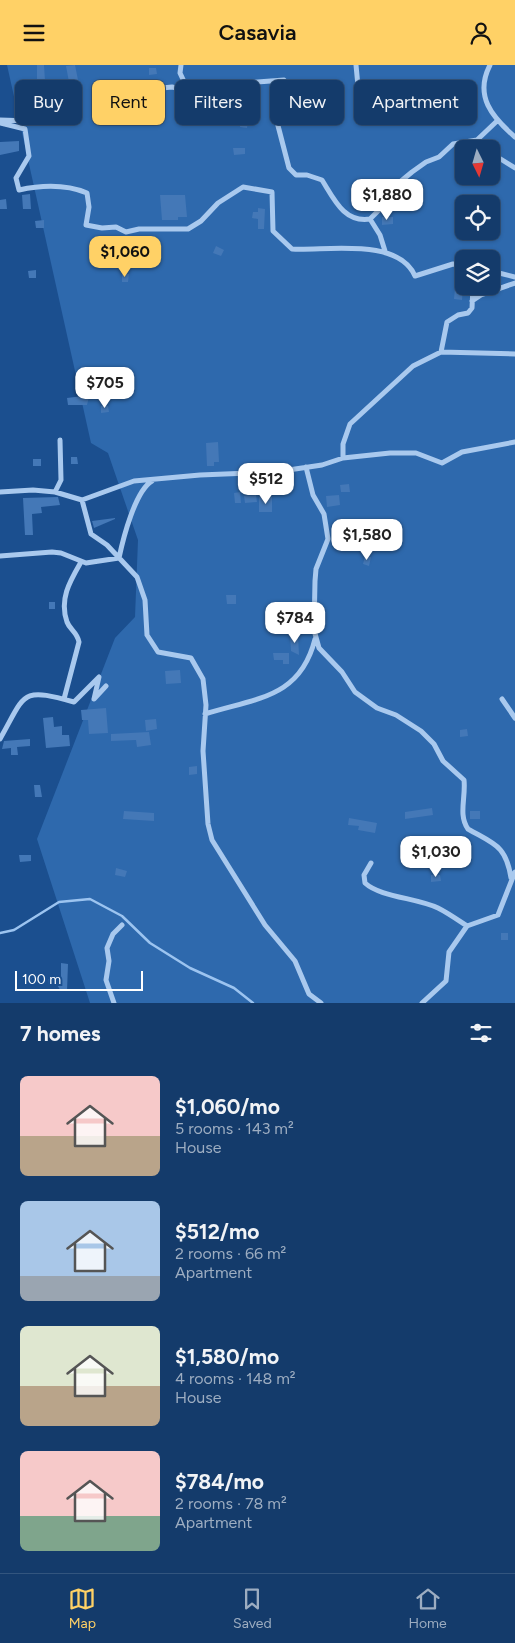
<!DOCTYPE html>
<html lang="en">
<head>
<meta charset="utf-8">
<style>
	:root { --surface:#143b6b; --page:#214673; --text:#f1f3f6; --muted:#9dadc1; --line:#33557e; --accent:#ffd166 }
	body { margin:0; font-family:Figtree,sans-serif; background:var(--page); color:var(--text); height:100vh; display:flex; flex-direction:column; font-size:19px; white-space:nowrap }
	* { box-sizing:border-box; margin:0 }
	p { font-size:16px; color:var(--muted) }
	.icon { flex:none; width:28px; height:28px; fill:none; stroke:currentColor; stroke-width:2; stroke-linecap:round; stroke-linejoin:round }
	.map { position:relative; height:938px; overflow:hidden }
	.drawer { display:flex; flex-direction:column; background:var(--surface); flex:1 }
	.drawer>* { flex:none }
	.guide { position:absolute; left:15px; top:15px; width:485px; height:45px; display:flex; gap:10px }
	.needle { width:32px; rotate:175deg }
	.controls { position:absolute; left:455px; top:75px; display:grid; gap:10px }
	.controls a { display:grid; place-items:center; width:45px; height:45px; border-radius:8px; background:var(--surface); box-shadow:0 1px 4px #0004,0 0 0 1px var(--line); font-size:25px }
	.scale { position:absolute; left:15px; bottom:12px; width:128px; box-sizing:border-box; padding-left:5px; border:2px solid #fff; border-top:0; font-size:14px; line-height:18px; white-space:nowrap; color:#fff; -webkit-text-stroke:4px #1b4f8f; paint-order:stroke }
	.price { position:absolute; translate:-50% -42px; padding:0 11px; border-radius:10px; background:#fff; color:#222; font-size:16px; line-height:32px; filter:drop-shadow(0 1px 2px #0008) }
	.price::after { content:''; position:absolute; left:50%; top:30px; width:15px; height:11px; margin-left:-8px; background:inherit; clip-path:polygon(0 0,100% 0,50% 100%) }
	.price.current { background:var(--accent); color:#111 }
	ul { padding:0; list-style:none }
	li { display:flex; align-items:center; gap:15px; height:125px; padding:0 20px }
	li span { display:grid; place-items:center; flex:none; width:140px; height:100px; border-radius:8px; color:#555 }
	li>.icon { margin-inline-start:auto }
	span .icon { width:60px; height:60px; fill:#fffc; stroke-width:1 }
	li b { font-size:21px }
	h2 { display:flex; justify-content:space-between; align-items:center; height:60px; padding:0 20px; font-size:21px }
	.chip { padding:0 18px; border-radius:8px; background:var(--surface); box-shadow:0 1px 4px #0004,0 0 0 1px var(--line); font-size:18px; line-height:45px }
	.chip.current { background:var(--accent); color:#111 }
	header { display:flex; justify-content:space-between; align-items:center; height:65px; padding:0 20px; background:var(--accent); color:#111; font-size:22px; font-weight:600 }
	.dock { display:flex; justify-content:space-around; align-items:center; height:70px; border-top:1px solid var(--line); background:var(--surface); font-size:14px; color:var(--muted) }
	.dock a { display:grid; justify-items:center; gap:2px }
	.dock .current { color:var(--accent) }
	.map>svg:first-child { display:block }
	.green { fill:#2e69ad; fill-rule:evenodd }
	.lines { fill:none; stroke-linecap:round; stroke-linejoin:round }
	.stream { stroke:#9cc4f0; stroke-width:2.5 }
	.building { fill:#4478b7 }
	.street { stroke:#a9c9ee; stroke-width:5 }
</style>
</head>
<body>
<header><svg class="icon" aria-label="menu" viewBox="0 0 24 24"><path d="M4 6h16M4 12h16M4 18h16"/></svg>Casavia<svg class="icon" aria-label="person" viewBox="0 0 24 24"><circle cx="12" cy="8" r="4"/><path d="M4 21q1-7 8-7t8 7"/></svg></header>
<div class="map">
<svg width="515" height="938" viewBox="0 0 515 938">
	<rect width="100%" height="100%" fill="#1b4f8f"/>
	<path class="green" d="M 7,0 L 515,0 L 515,938 L 90,938 L 37,774 L 115,573 L 135,552 L 138,475 L 108,388 L 91,378 ZM 464,84 L 491,84 L 491,111 L 464,111 ZM 464,139 L 491,139 L 491,166 L 464,166 ZM 464,194 L 491,194 L 491,221 L 464,221 Z"/>
	<g class="lines">
		<path class="stream" d="M 0,868 L 14,865 L 59,837 L 90,834 L 122,851 L 150,878 L 190,903 L 234,923 L 253,938"/>
	</g>
	<path class="building" d="M 37,0 L 44,0 L 45,16 L 37,16 Z
		M 75,0 L 78,15 L 69,17 L 66,1 Z
		M 149,3 L 156,3 L 157,9 L 149,10 Z
		M 112,41 L 119,41 L 119,51 L 112,51 Z
		M 241,55 L 248,56 L 247,63 L 240,62 Z
		M 19,76 L 19,86 L 0,90 L 0,77 Z
		M 233,83 L 245,83 L 245,89 L 234,90 Z
		M 30,129 L 31,144 L 23,144 L 22,130 Z
		M 160,130 L 185,130 L 187,152 L 178,152 L 178,155 L 162,155 Z
		M 6,134 L 7,144 L 0,144 L 0,135 Z
		M 258,143 L 265,144 L 264,164 L 258,164 L 258,154 L 252,153 L 253,147 L 258,147 Z
		M 382,152 L 393,152 L 393,159 L 382,160 Z
		M 44,155 L 44,163 L 36,163 L 35,156 Z
		M 216,181 L 224,185 L 221,191 L 213,188 Z
		M 36,205 L 36,213 L 29,213 L 28,206 Z
		M 122,209 L 129,209 L 128,217 L 122,217 Z
		M 455,223 L 463,223 L 462,235 L 454,234 Z
		M 83,331 L 89,332 L 87,340 L 68,340 L 67,333 Z
		M 101,341 L 108,341 L 109,347 L 101,348 Z
		M 218,377 L 219,397 L 214,397 L 214,401 L 207,401 L 206,378 Z
		M 71,392 L 77,392 L 78,399 L 71,399 Z
		M 33,394 L 41,394 L 41,401 L 33,401 Z
		M 349,419 L 350,427 L 341,427 L 340,420 Z
		M 240,427 L 241,438 L 235,438 L 234,428 Z
		M 256,430 L 257,437 L 245,438 L 244,431 Z
		M 339,430 L 340,440 L 327,442 L 326,431 Z
		M 58,432 L 60,440 L 41,442 L 42,448 L 32,449 L 33,470 L 25,470 L 23,433 Z
		M 259,432 L 272,432 L 272,447 L 259,447 Z
		M 115,453 L 115,454 L 94,463 L 92,456 Z
		M 365,491 L 371,492 L 369,501 L 363,499 Z
		M 226,530 L 236,530 L 236,539 L 227,539 Z
		M 49,537 L 55,537 L 55,544 L 49,544 Z
		M 290,570 L 298,570 L 299,590 L 291,586 Z
		M 273,588 L 289,588 L 289,599 L 283,599 L 283,595 L 274,595 Z
		M 180,605 L 181,618 L 166,619 L 165,606 Z
		M 106,643 L 108,668 L 89,669 L 88,655 L 82,655 L 81,645 Z
		M 53,652 L 54,662 L 62,661 L 62,670 L 69,670 L 70,681 L 46,683 L 43,653 Z
		M 156,654 L 157,664 L 146,666 L 145,655 Z
		M 467,664 L 468,671 L 460,672 L 460,665 Z
		M 149,667 L 151,680 L 137,682 L 136,675 L 111,676 L 111,669 Z
		M 30,674 L 30,681 L 17,682 L 18,690 L 11,690 L 11,683 L 2,684 L 4,676 Z
		M 197,701 L 197,709 L 189,710 L 189,702 Z
		M 34,720 L 40,720 L 42,732 L 35,732 Z
		M 432,743 L 433,750 L 405,754 L 405,747 Z
		M 124,746 L 154,748 L 154,756 L 123,754 Z
		M 470,746 L 480,746 L 480,754 L 470,754 Z
		M 349,753 L 377,758 L 375,768 L 358,765 L 359,761 L 348,760 Z
		M 19,790 L 31,790 L 31,796 L 20,797 Z
		M 116,803 L 127,806 L 125,812 L 115,810 Z
		M 431,810 L 440,810 L 441,816 L 431,817 Z
		M 501,868 L 508,868 L 508,875 L 501,875 Z
		M 61,898 L 68,899 L 67,926 L 61,926 L 57,920 L 49,921 L 48,914 L 61,912 Z"/>
	<g class="lines">
		<path class="street" d="M 181,0 L 180,8 L 187,23
			M 356,0 L 358,21 L 363,31 C 381,37 407,33 422,20
			M 490,0 C 474,31 492,52 515,72
			M 152,24 L 172,22 L 224,33 L 245,18 L 284,15 L 288,20 L 291,35 L 276,53 L 289,103 L 296,110 L 307,110 L 322,115 C 334,134 344,158 370,154
			M 0,55 L 30,56
			M 0,58 L 25,64 L 29,91 L 16,113 L 19,125 C 42,120 65,119 87,128 L 89,142 L 86,160 L 102,163 L 116,162 L 126,167 L 139,164 L 188,164 L 201,156 L 218,138 L 243,122 L 272,127 L 273,166 L 292,184 C 327,186 398,172 415,211 L 453,199 L 464,200
			M 462,78 L 479,84
			M 491,88 L 515,103
			M 385,186 L 380,170 L 370,154 L 382,142 L 389,126 L 412,107 L 426,97 L 439,92 L 453,79 L 477,75 L 497,56
			M 491,206 L 515,212
			M 472,236 L 481,230 L 515,218
			M 441,287 L 515,289
			M 343,393 L 343,379 L 350,359 L 413,301 L 441,287 L 447,257 L 458,250 L 468,248 L 472,243 L 473,221
			M 306,402 L 313,430 L 324,449 L 328,474 L 316,504 L 315,516 L 314,565 L 319,583 L 342,607 L 355,627 L 377,643 L 396,650 L 421,666 L 434,679 L 443,696 L 464,715 C 466,732 458,750 468,764 C 494,779 506,780 511,813
			M 0,427 L 33,425 L 55,427 L 82,435 L 134,416 L 200,410 L 275,407 L 322,400 L 343,393 L 390,388 L 416,388 L 442,398 L 462,387 L 515,377
			M 55,427 L 61,415 L 60,375
			M 82,435 L 91,469 L 107,480 L 137,512 L 145,535 L 147,570 L 158,587 L 191,593 L 203,614 L 206,640 L 203,686 L 208,759 L 212,775 L 265,860 L 295,896 L 309,929 L 321,938
			M 0,491 L 52,487 L 61,488 L 86,498 L 119,493 C 123,474 135,426 152,416
			M 64,634 L 79,577 C 77,567 70,565 67,557 C 59,534 70,516 81,497
			M 502,634 L 515,653
			M 205,649 C 255,633 300,634 315,574
			M 0,674 C 26,628 20,622 74,637 L 99,612 L 94,634 L 106,621
			M 371,798 L 364,810 L 365,818 C 380,832 417,833 438,843 C 448,848 458,855 467,861
			M 114,938 L 106,915 L 109,896 L 107,883 L 113,869 L 122,860
			M 422,938 L 446,916 L 449,887 L 467,861 L 498,850 L 515,807"/>
	</g>
</svg>
<div class="controls">
<a><svg class="needle" viewBox="-14 -14 28 28"><path d="M0-13l5 13h-10z" fill="#e53935"/><path d="M0 13l5-13h-10z" fill="#9dadc1"/></svg></a>
<a><svg class="icon" aria-label="locate" viewBox="0 0 24 24"><circle cx="12" cy="12" r="6"/><path d="M12 2v4M12 18v4M2 12h4M18 12h4"/></svg></a>
<a><svg class="icon" aria-label="layers" viewBox="0 0 24 24"><path d="M12 4l9 5-9 5-9-5zM3 14l9 5 9-5"/></svg></a>
</div>
<div class="scale">100 m</div>
<b class="price" style="left:387px;top:156px">$1,880</b>
<b class="price current" style="left:125px;top:213px">$1,060</b>
<b class="price" style="left:105px;top:344px">$705</b>
<b class="price" style="left:266px;top:440px">$512</b>
<b class="price" style="left:367px;top:496px">$1,580</b>
<b class="price" style="left:295px;top:579px">$784</b>
<b class="price" style="left:436px;top:813px">$1,030</b>
<div class="guide">
<a class="chip">Buy</a>
<a class="chip current">Rent</a>
<a class="chip">Filters</a>
<a class="chip">New</a>
<a class="chip">Apartment</a>
</div>
</div>
<section class="drawer">
<h2>7 homes<svg class="icon" aria-label="filters" viewBox="0 0 24 24"><path d="M4 7h16M4 17h16"/><circle cx="9" cy="7" r="2"/><circle cx="15" cy="17" r="2"/></svg></h2>
<ul>
<li><span style="background:linear-gradient(#f6c9c9 60%,#b9a48a 0)"><svg class="icon" aria-label="home" viewBox="0 0 24 24"><path d="M3 11l9-7 9 7M6 9v11h12V9"/></svg></span><div><b>$1,060/mo</b><p>5 rooms · 143 m²</p><p>House</p></div></li>
<li><span style="background:linear-gradient(#a9c7e8 75%,#9aa5b1 0)"><svg class="icon" aria-label="home" viewBox="0 0 24 24"><path d="M3 11l9-7 9 7M6 9v11h12V9"/></svg></span><div><b>$512/mo</b><p>2 rooms · 66 m²</p><p>Apartment</p></div></li>
<li><span style="background:linear-gradient(#dfe7d0 60%,#b9a48a 0)"><svg class="icon" aria-label="home" viewBox="0 0 24 24"><path d="M3 11l9-7 9 7M6 9v11h12V9"/></svg></span><div><b>$1,580/mo</b><p>4 rooms · 148 m²</p><p>House</p></div></li>
<li><span style="background:linear-gradient(#f6c9c9 65%,#7fa58c 0)"><svg class="icon" aria-label="home" viewBox="0 0 24 24"><path d="M3 11l9-7 9 7M6 9v11h12V9"/></svg></span><div><b>$784/mo</b><p>2 rooms · 78 m²</p><p>Apartment</p></div></li>
</ul>
</section>
<nav class="dock">
<a class="current"><svg class="icon" aria-label="map" viewBox="0 0 24 24"><path d="M3 6l6-2 6 2 6-2v14l-6 2-6-2-6 2zM9 4v14M15 6v14"/></svg>Map</a>
<a><svg class="icon" aria-label="saved" viewBox="0 0 24 24"><path d="M7 4h10v16l-5-4-5 4z"/></svg>Saved</a>
<a><svg class="icon" aria-label="home" viewBox="0 0 24 24"><path d="M3 11l9-7 9 7M6 9v11h12V9"/></svg>Home</a>
</nav>
</body>
</html>
